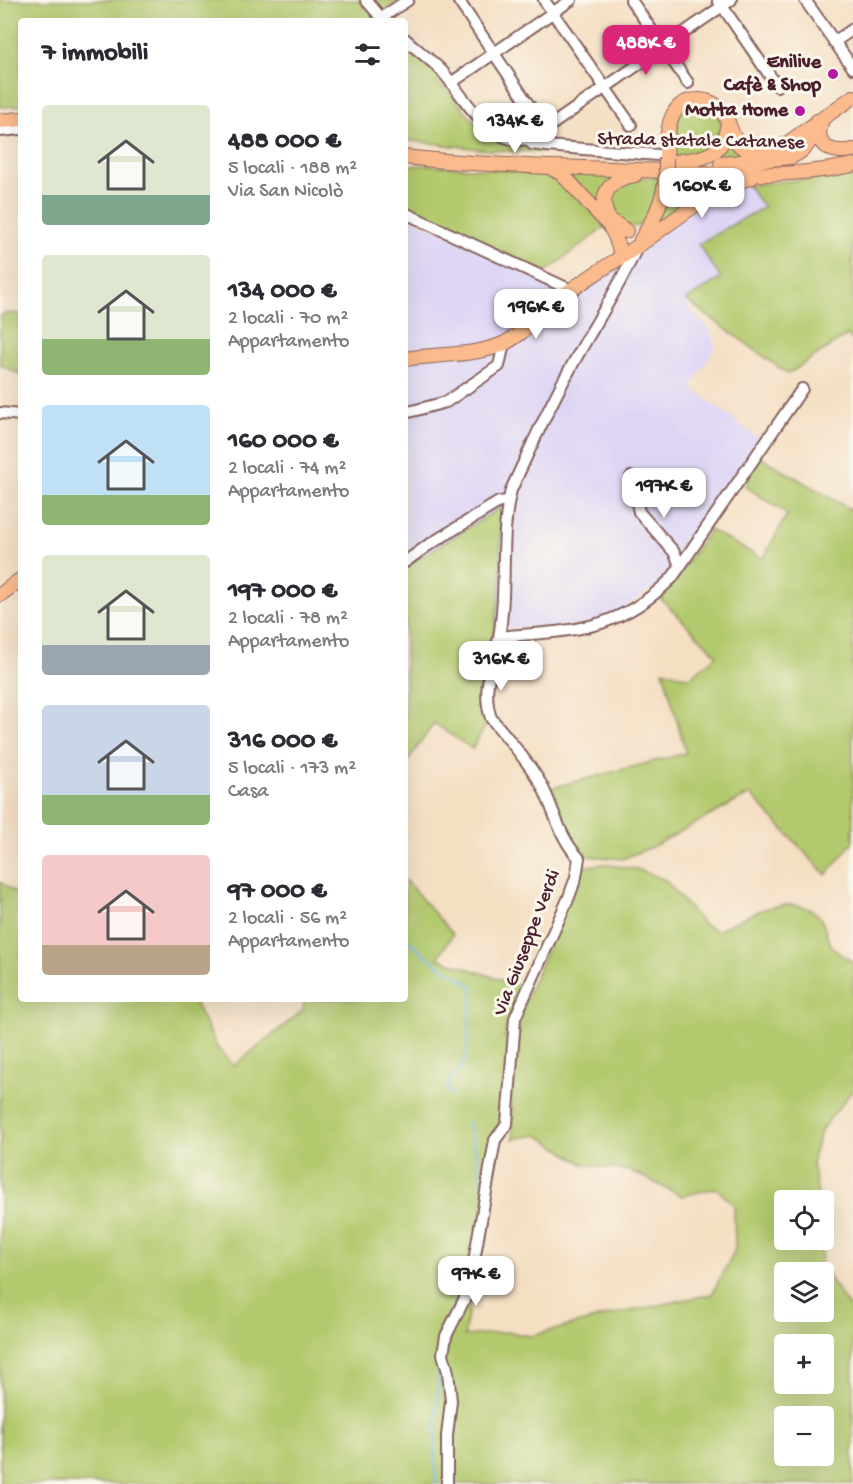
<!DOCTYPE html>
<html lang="it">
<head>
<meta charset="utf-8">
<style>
	:root { --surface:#fff; --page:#f7f7f7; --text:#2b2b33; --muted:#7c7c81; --accent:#db2777 }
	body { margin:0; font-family:"Gochi Hand",sans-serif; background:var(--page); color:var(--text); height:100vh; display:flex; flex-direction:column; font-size:22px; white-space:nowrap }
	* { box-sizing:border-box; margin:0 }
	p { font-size:20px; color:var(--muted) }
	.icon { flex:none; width:33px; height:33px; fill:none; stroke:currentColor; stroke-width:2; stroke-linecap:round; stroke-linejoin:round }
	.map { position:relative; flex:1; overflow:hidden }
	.sheet { position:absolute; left:18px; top:18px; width:390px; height:984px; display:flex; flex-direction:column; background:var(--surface); border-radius:6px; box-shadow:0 6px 24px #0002 }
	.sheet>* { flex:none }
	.controls { position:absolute; left:774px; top:1190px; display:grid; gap:12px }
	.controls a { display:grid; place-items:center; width:60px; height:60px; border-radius:6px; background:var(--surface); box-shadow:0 6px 24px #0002; font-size:30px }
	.price { position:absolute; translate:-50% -51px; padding:0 14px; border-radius:12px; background:#fff; color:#222; font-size:20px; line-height:39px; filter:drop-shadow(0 2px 3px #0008) }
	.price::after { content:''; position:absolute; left:50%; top:36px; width:18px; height:14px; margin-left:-9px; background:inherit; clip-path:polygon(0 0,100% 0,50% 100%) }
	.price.active { background:var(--accent); color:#fff }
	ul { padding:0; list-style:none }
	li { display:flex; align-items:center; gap:18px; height:150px; padding:0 24px }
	li span { display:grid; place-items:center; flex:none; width:168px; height:120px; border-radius:6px; color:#555 }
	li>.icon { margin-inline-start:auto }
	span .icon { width:72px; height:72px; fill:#fffc; stroke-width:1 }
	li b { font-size:26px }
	h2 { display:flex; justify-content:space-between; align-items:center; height:72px; padding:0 24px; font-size:26px }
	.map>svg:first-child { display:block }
	.built { fill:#ded5f5 }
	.green { fill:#b2c96d; stroke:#7e744c; stroke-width:1.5; fill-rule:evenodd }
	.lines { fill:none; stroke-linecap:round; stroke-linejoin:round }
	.stream { stroke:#78b8ec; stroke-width:2 }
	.minor-casing { stroke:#866260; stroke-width:14 }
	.major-casing { stroke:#866260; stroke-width:16 }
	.minor { stroke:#fff; stroke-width:10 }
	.major { stroke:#fbbb8d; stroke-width:14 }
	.major-bridge-casing { stroke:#866260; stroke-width:16; stroke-linecap:butt }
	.major-bridge { stroke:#fbbb8d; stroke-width:14 }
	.poi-dot { fill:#b5179e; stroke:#fbf7ec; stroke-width:2 }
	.labels { text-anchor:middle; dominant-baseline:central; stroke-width:6; stroke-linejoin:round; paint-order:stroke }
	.poi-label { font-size:20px; font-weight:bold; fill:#4a1f2b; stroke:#fbf7ec; text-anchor:end }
	.street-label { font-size:20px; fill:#4a1f2b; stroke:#fbf7ec }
</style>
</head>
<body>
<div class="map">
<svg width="853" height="1484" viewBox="0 0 853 1484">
	<rect width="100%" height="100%" fill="#fbf7ec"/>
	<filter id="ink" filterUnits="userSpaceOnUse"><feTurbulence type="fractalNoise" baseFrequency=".0167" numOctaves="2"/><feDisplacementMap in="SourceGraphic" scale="12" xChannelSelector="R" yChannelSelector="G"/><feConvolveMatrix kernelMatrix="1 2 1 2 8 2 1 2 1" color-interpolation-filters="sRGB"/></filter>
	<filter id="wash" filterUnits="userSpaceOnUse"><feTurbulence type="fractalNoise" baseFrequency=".008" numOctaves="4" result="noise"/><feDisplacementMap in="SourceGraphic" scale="24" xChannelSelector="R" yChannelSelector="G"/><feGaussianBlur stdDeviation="1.35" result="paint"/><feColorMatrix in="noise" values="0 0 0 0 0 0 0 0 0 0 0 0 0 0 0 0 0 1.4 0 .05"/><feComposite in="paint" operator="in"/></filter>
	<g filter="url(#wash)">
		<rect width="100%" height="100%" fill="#f4dfc3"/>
		<path class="built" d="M 747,185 L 764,207 L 699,244 L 721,278 L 687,300 L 690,310 L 710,329 L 715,348 L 691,387 L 761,440 L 662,581 L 618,613 L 595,622 L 562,627 L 495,628 L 501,580 L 501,507 L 405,567 L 405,215 L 574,294 L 703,203 Z"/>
		<path class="green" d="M 0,0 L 361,0 L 379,21 L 21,21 L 21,106 L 0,107 Z
			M 370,0 L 400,0 L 382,12 Z
			M 405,45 L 438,73 L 441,78 L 438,84 L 452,94 L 472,120 L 490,133 L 513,145 L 544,148 L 543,152 L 488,150 L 405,140 Z
			M 689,105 L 712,106 L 724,126 L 717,147 L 672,158 L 674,120 Z
			M 729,136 L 747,154 L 744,159 L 709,159 Z
			M 424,165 L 553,173 L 606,226 L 546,272 L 405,208 L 405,166 Z
			M 853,171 L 853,340 L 847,335 L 788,374 L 686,300 L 721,278 L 698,244 L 764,207 L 747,185 L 825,177 Z
			M 565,172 L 622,174 L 602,209 Z
			M 661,177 C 654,201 652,240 616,222 L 607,199 L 627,178 Z
			M 671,177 L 730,179 L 649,234 Z
			M 7,313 L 21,314 L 21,375 L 0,364 L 0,316 Z
			M 760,457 L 853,511 L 853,842 L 826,875 L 750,794 L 654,846 L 622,859 L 587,856 L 576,849 L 551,788 L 686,753 L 663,670 L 689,678 L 717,655 L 659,597 L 674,581 L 710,530 L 763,559 L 787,514 L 745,486 Z
			M 501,507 L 501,580 L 495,628 L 481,690 L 483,709 L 487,724 L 472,749 L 434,723 L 405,765 L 405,567 Z
			M 603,864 L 637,869 L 665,880 L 704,925 L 718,931 C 743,917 791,890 818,915 C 826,923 826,940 834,949 C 838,954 847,958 853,962 L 853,1090 L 821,1130 L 812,1163 L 819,1200 L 784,1200 L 784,1239 L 823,1239 L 821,1266 L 853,1313 L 853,1484 L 0,1484 L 0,882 L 21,897 L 21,999 L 193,999 L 217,1047 L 234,1066 L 303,1010 L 304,999 L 405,999 L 405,880 L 453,934 L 438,958 L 524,988 L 507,1024 L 504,1038 L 508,1037 L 510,1046 L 502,1092 L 500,1141 L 464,1336 L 508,1332 L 531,1336 L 610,1315 L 712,1294 L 735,1250 L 734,1205 L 716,1188 L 682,1196 L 631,1171 L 583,1164 L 538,1135 L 513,1139 L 511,1098 L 519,1037 L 517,1019 L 583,867 ZM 784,1272 L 824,1272 L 824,1311 L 784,1311 ZM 784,1344 L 824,1344 L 824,1383 L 784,1383 ZM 784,1416 L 824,1416 L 824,1455 L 784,1455 Z"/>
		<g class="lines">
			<path class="stream" d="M 405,938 L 438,965 L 467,982 L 473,988 L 466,1057 L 459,1071 L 449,1082 L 447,1089 L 453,1095
				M 467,1122 L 477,1154 L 482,1186
				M 444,1328 L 464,1279 L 469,1260
				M 436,1484 L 435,1442 L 440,1360"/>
		</g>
	</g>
	<g filter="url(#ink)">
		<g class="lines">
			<g class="minor-casing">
				<path id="minor" d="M 366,0 L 384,21
					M 458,0 L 545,129
					M 544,0 L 631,125
					M 631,0 L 688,83
					M 718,0 L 777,86
					M 805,0 L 853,68
					M 381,18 L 408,0
					M 405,39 C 417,50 430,59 441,70 C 464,95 492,154 534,137 L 731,0
					M 834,42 L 853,29
					M 451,83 L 571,0
					M 0,131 L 21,129
					M 527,139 L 532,144 L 547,146 L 658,155
					M 405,213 L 571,290
					M 0,413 L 21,415
					M 405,413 L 446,402 L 499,366 L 504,343
					M 631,477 L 639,512 L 674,552 L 680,565
					M 405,562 L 427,546 L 499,502 L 508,501
					M 499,637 C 571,630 617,633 672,578 L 802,389
					M 447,1484 L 447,1436 L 451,1401 L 448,1372 L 443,1354 L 446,1336 L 467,1294 L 471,1278 L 495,1140 L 507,1124 L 515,1018 L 569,897 L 576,877 L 579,858 C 559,838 554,808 541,784 C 528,761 508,739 491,718 C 481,690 493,664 499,637 C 508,588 499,537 511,490 C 530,449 548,408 570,369 C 592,328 619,289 637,247"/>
			</g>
			<g class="major-casing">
				<path id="major" d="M 0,121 L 21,119
					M 821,123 C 813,147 833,154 853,150
					M 405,157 C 482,166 561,167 638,170 C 710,173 783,180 853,165
					M 666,158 C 667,135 667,100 698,100 C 707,100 717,104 722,111 C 731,122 730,139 742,147 C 754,156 769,154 782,147 L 853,97
					M 668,163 C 700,158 722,161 728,123
					M 721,164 L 791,157 C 808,150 813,138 817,121
					M 551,168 L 561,173 L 610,226 L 615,236 L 622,256
					M 626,231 L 609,219 C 596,195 611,178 635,175
					M 641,240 C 654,219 663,202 666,177
					M 405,359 C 434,354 479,356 505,343 C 526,332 543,312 562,297 C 586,278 613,263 638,246 C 674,221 709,190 752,177
					M 0,595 L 21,579"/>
			</g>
			<use href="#minor" class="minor"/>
			<use href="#major" class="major"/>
			<g class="major-bridge-casing">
				<path id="major-bridge" d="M 666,177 L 666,158"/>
			</g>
			<use href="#major-bridge" class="major-bridge"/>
		</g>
	</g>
	<g class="poi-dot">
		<circle cx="833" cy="74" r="6"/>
		<circle cx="800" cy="111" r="6"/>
	</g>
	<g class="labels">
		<g class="poi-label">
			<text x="821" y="63">Enilive<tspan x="821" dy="23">Cafè &amp; Shop</tspan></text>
			<text x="788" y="111">Motta Home</text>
		</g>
		<g class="street-label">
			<text transform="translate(701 142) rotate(1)">Strada statale Catanese</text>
			<text transform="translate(528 943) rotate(-69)">Via Giuseppe Verdi</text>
		</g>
	</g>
</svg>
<div class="controls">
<a><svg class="icon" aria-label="locate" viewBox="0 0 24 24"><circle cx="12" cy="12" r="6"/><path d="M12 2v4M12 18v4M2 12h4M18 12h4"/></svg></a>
<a><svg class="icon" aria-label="layers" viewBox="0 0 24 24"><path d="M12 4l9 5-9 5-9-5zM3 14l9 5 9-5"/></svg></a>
<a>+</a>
<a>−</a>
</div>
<b class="price active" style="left:646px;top:76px">488K €</b>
<b class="price" style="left:515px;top:154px">134K €</b>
<b class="price" style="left:702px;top:219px">160K €</b>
<b class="price" style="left:536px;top:340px">196K €</b>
<b class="price" style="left:664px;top:519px">197K €</b>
<b class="price" style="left:501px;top:692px">316K €</b>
<b class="price" style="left:476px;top:1307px">97K €</b>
<section class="sheet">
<h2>7 immobili<svg class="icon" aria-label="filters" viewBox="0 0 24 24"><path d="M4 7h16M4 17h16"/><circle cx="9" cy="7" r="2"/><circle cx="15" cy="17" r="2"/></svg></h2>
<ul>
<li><span style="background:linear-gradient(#dfe7d0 75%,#7fa58c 0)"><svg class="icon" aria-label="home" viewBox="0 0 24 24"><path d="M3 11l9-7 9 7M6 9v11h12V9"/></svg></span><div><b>488 000 €</b><p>5 locali · 188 m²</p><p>Via San Nicolò</p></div></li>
<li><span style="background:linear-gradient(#dfe7d0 70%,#8fb573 0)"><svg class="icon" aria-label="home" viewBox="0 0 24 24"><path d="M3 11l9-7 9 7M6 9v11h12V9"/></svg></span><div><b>134 000 €</b><p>2 locali · 70 m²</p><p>Appartamento</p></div></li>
<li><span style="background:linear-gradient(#bfe0f5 75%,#8fb573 0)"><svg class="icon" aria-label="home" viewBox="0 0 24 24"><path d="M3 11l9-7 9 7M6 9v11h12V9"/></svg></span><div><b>160 000 €</b><p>2 locali · 74 m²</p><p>Appartamento</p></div></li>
<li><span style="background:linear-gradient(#dfe7d0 75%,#9aa5b1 0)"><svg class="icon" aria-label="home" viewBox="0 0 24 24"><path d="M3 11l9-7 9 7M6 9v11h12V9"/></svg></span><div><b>197 000 €</b><p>2 locali · 78 m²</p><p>Appartamento</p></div></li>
<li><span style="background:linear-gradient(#c9d6e8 75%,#8fb573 0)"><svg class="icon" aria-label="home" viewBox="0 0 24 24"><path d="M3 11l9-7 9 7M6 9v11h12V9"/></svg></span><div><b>316 000 €</b><p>5 locali · 173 m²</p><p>Casa</p></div></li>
<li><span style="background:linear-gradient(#f6c9c9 75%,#b9a48a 0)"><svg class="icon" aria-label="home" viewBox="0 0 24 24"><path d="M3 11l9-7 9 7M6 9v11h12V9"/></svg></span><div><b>97 000 €</b><p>2 locali · 56 m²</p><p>Appartamento</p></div></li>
</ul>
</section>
</div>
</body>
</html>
